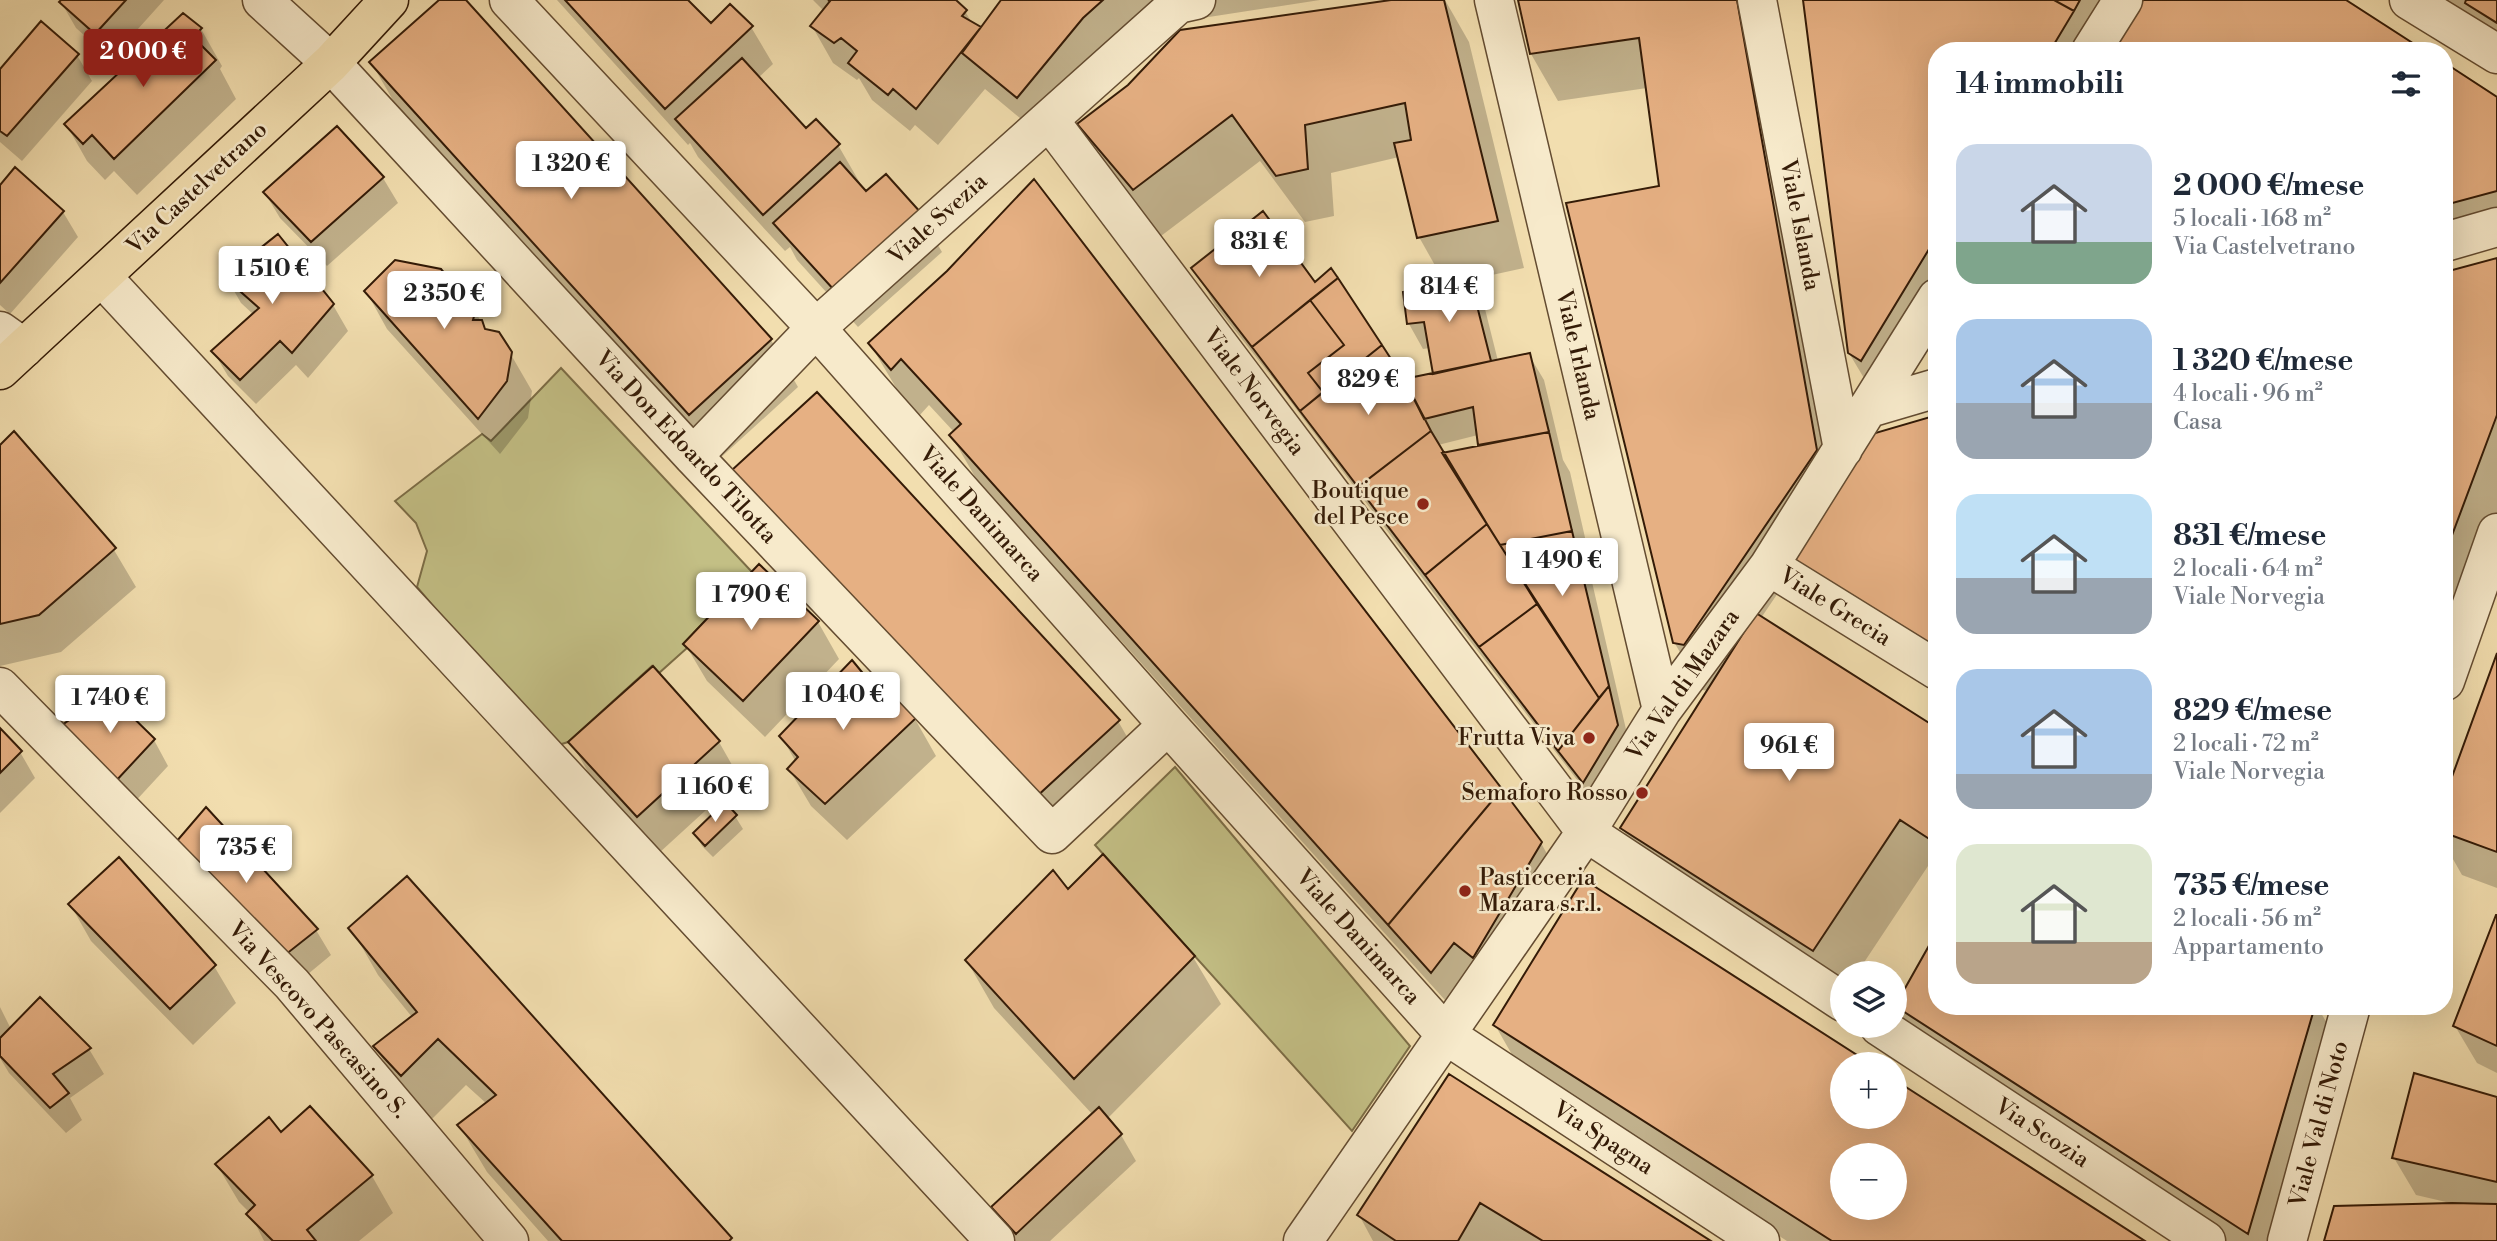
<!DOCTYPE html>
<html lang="it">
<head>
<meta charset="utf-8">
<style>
	:root { --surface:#fff; --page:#f2f2f3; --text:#1f2937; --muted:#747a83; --accent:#8f2418 }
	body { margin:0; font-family:"Libre Bodoni",serif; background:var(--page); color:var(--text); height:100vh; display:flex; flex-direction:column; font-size:26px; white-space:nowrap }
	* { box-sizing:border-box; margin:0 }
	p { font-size:23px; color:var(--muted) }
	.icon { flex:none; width:38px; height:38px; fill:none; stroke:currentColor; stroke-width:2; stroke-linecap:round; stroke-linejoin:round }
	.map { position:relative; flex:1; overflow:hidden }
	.panel { position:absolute; left:1928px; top:42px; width:525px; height:973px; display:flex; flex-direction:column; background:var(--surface); border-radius:28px; box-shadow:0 7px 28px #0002 }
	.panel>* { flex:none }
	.buttons { position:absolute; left:1830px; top:961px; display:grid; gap:14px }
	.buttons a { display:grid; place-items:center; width:77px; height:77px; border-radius:50%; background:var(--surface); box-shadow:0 7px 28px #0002; font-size:35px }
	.price { position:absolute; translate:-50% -60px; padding:0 16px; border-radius:7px; background:#fff; color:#222; font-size:23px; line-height:46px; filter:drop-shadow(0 2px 4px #0008) }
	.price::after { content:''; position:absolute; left:50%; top:42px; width:21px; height:16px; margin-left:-10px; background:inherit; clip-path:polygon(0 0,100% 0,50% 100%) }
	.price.selected { background:var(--accent); color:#fff }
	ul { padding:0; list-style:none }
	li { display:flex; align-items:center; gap:21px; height:175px; padding:0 28px }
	li span { display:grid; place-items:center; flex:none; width:196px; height:140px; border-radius:21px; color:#555 }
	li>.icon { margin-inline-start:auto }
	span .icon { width:84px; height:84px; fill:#fffc; stroke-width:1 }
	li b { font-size:30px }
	h2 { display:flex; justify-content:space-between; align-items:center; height:84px; padding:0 28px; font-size:30px }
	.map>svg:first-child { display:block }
	.green { fill:#c3bf85; stroke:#7c6d46; stroke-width:2 }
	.shadow { fill:#0003; fill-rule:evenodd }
	.building { fill:#e6b083; stroke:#341b07; stroke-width:2; fill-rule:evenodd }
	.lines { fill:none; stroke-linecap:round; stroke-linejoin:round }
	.minor-casing { stroke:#644c31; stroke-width:41 }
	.major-casing { stroke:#341b07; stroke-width:41 }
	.minor { stroke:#f7eacb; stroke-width:38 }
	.major { stroke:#f2deaf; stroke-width:38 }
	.poi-dot { fill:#8f2418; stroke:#f7eacb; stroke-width:2.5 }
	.labels { text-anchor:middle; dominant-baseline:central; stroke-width:5; stroke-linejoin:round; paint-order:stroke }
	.street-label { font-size:23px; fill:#341b07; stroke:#f7eacb }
	.poi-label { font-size:23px; fill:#341b07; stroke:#f7eacb; text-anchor:end }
</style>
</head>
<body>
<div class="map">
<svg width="2497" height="1241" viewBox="0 0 2497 1241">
	<rect width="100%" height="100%" fill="#f2deaf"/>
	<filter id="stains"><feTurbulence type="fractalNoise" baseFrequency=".00286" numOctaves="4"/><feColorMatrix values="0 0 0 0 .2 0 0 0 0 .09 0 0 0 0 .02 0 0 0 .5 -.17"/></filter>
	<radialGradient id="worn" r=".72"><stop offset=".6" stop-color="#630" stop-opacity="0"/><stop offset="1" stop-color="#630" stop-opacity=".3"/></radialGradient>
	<path class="green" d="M 561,368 L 752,572 L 683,644 L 687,648 L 659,673 L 652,666 L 568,742 L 552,747 L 417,587 L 427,551 L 416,523 L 395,501 L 482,434 L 491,441 Z
		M 1175,767 L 1410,1046 L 1352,1131 L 1095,845 Z"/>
	<path class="shadow" d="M 63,0 L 164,0 L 111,59 L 76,28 L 61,2 Z
		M 442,0 L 464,0 L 771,340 L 798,387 L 717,461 L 398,109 L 371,62 Z
		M 557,0 L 685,0 L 711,25 L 751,27 L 773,64 L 758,78 L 806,131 L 838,145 L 860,183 L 858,184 L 866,193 L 920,215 L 942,252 L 858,327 L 797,260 L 790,247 L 785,251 L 698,157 L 690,143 L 688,145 Z
		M 813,0 L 954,0 L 965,11 L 973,25 L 982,30 L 1003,0 L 1320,0 L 1170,23 L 1039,134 L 985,89 L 938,145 L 915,125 L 910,131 L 872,100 L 859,78 L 857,80 L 833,63 L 812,26 L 824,11 Z
		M 1403,0 L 1445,0 L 1469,42 L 1524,268 L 1469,280 L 1484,305 L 1498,361 L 1529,355 L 1544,380 L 1563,460 L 1570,472 L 1592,568 L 1589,569 L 1631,751 L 1598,807 L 1447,611 L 1276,382 L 1215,305 L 1194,268 L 1315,284 L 1380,345 L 1403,381 L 1435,375 L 1430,348 L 1423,349 L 1409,324 L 1446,285 L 1419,237 L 1399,157 L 1331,173 L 1334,216 L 1305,222 L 1260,161 L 1161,236 L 1106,172 L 1079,125 ZM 1478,435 L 1481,447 L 1443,454 L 1438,445 Z
		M 1520,0 L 1755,0 L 1840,480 L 1866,437 L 1937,417 L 1937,681 L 1795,568 L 1761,618 L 1937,730 L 1937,872 L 1928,866 L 1857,973 L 1843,973 L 1843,994 L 1650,875 L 1622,828 L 1709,691 L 1702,690 L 1674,642 L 1661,188 L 1647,88 L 1558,101 L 1531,54 Z
		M 1805,0 L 2124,0 L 2095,51 L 1937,51 L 1937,359 L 1928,342 L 1877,400 L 1849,353 Z
		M 2418,0 L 2497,0 L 2497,52 Z
		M 201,29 L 222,66 L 220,69 L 236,99 L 137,195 L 114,171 L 105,180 L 87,161 L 66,124 Z
		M 77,55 L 92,81 L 22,161 L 0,142 L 0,72 Z
		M 2445,65 L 2497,99 L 2497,245 L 2445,259 Z
		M 383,178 L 398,203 L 327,266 L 280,218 L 265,193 Z
		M 0,189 L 63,212 L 78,237 L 10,314 L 0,305 Z
		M 2497,260 L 2497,534 L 2461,628 L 2445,622 L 2445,274 Z
		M 948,272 L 1541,843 L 1562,881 L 1453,1009 L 978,482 L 951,435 L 954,432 L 929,405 L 919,416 L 898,391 L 870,344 Z
		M 226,277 L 333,305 L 348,331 L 308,378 L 296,365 L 256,404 L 228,376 L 213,351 L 254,315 L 241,303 Z
		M 366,291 L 458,292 L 468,309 L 475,311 L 486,331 L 510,353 L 532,391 L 528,418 L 500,454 L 387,329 Z
		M 14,433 L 114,550 L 136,587 L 61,652 L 0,666 L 0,447 Z
		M 761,518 L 1118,721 L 1145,768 L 1063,844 Z
		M 818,622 L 839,659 L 765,737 L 707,681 L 685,644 Z
		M 2497,658 L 2497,888 L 2462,875 L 2445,845 L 2445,801 Z
		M 653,669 L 719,742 L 740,779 L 659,853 L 592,779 L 571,742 Z
		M 884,701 L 915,719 L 936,756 L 847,840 L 811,806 L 789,769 L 796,762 L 781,736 Z
		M 88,709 L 154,740 L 168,766 L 131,806 L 79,751 Z
		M 0,730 L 20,752 L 35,778 L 0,813 Z
		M 735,816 L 743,829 L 713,857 L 702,846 L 695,833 Z
		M 193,868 L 316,930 L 331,955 L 296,984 Z
		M 1067,892 L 1193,957 L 1221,1004 L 1107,1119 L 1121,1135 L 1136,1161 L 1050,1241 L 1015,1241 L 993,1208 L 1093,1115 L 994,1008 L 967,961 Z
		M 70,904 L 214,966 L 236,1003 L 193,1045 L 91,941 Z
		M 2497,918 L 2497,1073 L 2477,1063 L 2455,1026 Z
		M 351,928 L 731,1239 L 732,1241 L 548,1241 L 487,1172 L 459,1125 L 487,1104 L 466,1085 L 429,1122 L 402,1093 L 375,1046 L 412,1017 L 378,975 Z
		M 1936,938 L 1937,1006 L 2317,1006 L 2343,1051 L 2286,1241 L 2215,1241 L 1924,1053 L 1896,1006 Z
		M 0,1007 L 11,1029 L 89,1049 L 104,1074 L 70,1098 L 82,1120 L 66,1133 L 9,1073 L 0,1058 Z
		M 1495,1025 L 1867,1064 L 1843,1064 L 1843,1116 L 2142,1241 L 1787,1241 L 1522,1072 ZM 1843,1155 L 1895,1155 L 1895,1208 L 1843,1208 Z
		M 1449,1076 L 1708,1241 L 1373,1241 L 1359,1215 Z
		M 2497,1099 L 2497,1241 L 2326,1241 L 2459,1205 L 2416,1195 L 2394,1158 Z
		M 281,1134 L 372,1176 L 393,1213 L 359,1241 L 264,1241 L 250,1213 L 239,1202 L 217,1165 Z"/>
	<path class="building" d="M 61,0 L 126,0 L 95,34 L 59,2 Z
		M 439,0 L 466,0 L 772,339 L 689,415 L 369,62 Z
		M 565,0 L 688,0 L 711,23 L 730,4 L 753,26 L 665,109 Z
		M 828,0 L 956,0 L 967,10 L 962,16 L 981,27 L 916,109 L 893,89 L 888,95 L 848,63 L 857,51 L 841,38 L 834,43 L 810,26 L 830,1 Z
		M 1001,0 L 1103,0 L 1083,18 L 1017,98 L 962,53 Z
		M 1391,0 L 1444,0 L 1498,221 L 1417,238 L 1394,143 L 1411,140 L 1405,103 L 1305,125 L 1308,169 L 1276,176 L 1232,115 L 1133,190 L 1077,124 L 1128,85 L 1180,30 Z
		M 1518,0 L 1737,0 L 1817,450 L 1684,645 L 1673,643 L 1566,203 L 1659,186 L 1639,38 L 1530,54 Z
		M 1803,0 L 2054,0 L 2074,11 L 2050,51 L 1937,51 L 1937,236 L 1861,361 L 1848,353 Z
		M 2054,0 L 2080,0 L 2074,11 Z
		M 2143,0 L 2346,0 L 2425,51 L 2111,51 Z
		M 2466,0 L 2497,0 L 2497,23 L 2465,3 Z
		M 183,13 L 202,28 L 193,37 L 216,60 L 114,159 L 92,135 L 83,144 L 64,124 Z
		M 41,21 L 79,54 L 7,136 L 0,131 L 0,69 Z
		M 742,58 L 806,128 L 816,119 L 840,144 L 763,215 L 675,119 Z
		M 2445,63 L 2497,97 L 2497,191 L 2445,205 Z
		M 337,126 L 384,177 L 311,242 L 263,192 Z
		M 840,162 L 866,191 L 886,174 L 922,214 L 835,291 L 773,223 Z
		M 15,167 L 64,211 L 0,283 L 0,185 Z
		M 1034,179 L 1502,789 L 1388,925 L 949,435 L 961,424 L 901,359 L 891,370 L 868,343 L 947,271 Z
		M 1263,211 L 1315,282 L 1331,268 L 1338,278 L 1252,347 L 1191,268 Z
		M 278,234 L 334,304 L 292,353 L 280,341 L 240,380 L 211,351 L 259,308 L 224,277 Z
		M 2497,258 L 2497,415 L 2445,554 L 2445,272 Z
		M 395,260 L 441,269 L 459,291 L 460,305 L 476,309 L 473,320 L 482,320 L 485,329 L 499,332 L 512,352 L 507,381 L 478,419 L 364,291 Z
		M 1338,278 L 1382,345 L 1323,392 L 1308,373 L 1344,345 L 1310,300 Z
		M 1470,278 L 1491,361 L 1433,374 L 1424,322 L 1407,324 L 1403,292 Z
		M 1310,300 L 1344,345 L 1308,373 L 1323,392 L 1300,411 L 1252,347 Z
		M 1382,345 L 1404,379 L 1431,431 L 1358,487 L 1300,411 Z
		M 1530,353 L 1549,432 L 1478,445 L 1473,407 L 1424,419 L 1404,379 Z
		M 817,392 L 1120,720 L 1035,798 L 732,470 Z
		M 1937,415 L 1937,652 L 1788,559 L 1865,436 Z
		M 14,431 L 116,548 L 39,615 L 0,624 L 0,445 Z
		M 1431,431 L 1487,524 L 1425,575 L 1358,487 Z
		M 1549,432 L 1572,531 L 1500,545 L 1442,453 Z
		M 1487,524 L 1537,604 L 1479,647 L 1425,575 Z
		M 1572,531 L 1609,686 L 1599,698 L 1500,545 Z
		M 759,564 L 819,621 L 743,701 L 683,644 Z
		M 1537,604 L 1599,698 L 1558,751 L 1479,647 Z
		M 1756,613 L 1937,728 L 1937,844 L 1900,820 L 1813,951 L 1620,828 Z
		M 2497,653 L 2497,852 L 2445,833 L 2445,796 Z
		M 852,660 L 884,699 L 893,692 L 916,718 L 825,804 L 787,769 L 798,757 L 779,736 Z
		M 653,666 L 720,741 L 637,817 L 568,742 Z
		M 1609,686 L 1618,725 L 1583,783 L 1558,751 Z
		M 105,690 L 155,739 L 115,782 L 62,725 L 87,708 Z
		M 0,728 L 22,751 L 0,773 Z
		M 1502,789 L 1542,842 L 1473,958 L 1454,943 L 1431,973 L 1388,925 Z
		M 725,802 L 737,815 L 705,846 L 693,833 Z
		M 206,807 L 318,929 L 280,959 L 176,842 Z
		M 1103,854 L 1195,956 L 1074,1079 L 965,960 L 1053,870 L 1068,889 Z
		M 119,857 L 216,965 L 170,1009 L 68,904 Z
		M 407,876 L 732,1238 L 729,1241 L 562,1241 L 457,1125 L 496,1095 L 438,1039 L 401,1076 L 373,1046 L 417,1012 L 348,928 Z
		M 1583,879 L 1871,1064 L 1843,1064 L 1843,1116 L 1895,1116 L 1895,1080 L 2145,1241 L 1832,1241 L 1493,1025 ZM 1843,1155 L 1895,1155 L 1895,1208 L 1843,1208 Z
		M 2496,915 L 2497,915 L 2497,1046 L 2453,1026 Z
		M 1935,935 L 1937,1006 L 2315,1006 L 2248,1234 L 1895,1006 Z
		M 40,997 L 91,1048 L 53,1074 L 69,1093 L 50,1108 L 0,1056 L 0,1038 Z
		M 2414,1073 L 2497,1097 L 2497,1182 L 2392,1158 Z
		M 1449,1074 L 1711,1241 L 1543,1241 L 1480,1203 L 1458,1241 L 1396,1241 L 1357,1215 Z
		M 310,1106 L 373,1175 L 307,1230 L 316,1241 L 273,1241 L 246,1214 L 255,1205 L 215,1164 L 269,1117 L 281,1132 Z
		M 1099,1107 L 1122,1134 L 1016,1234 L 991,1207 Z
		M 2452,1203 L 2497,1204 L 2497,1241 L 2324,1241 L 2334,1206 Z"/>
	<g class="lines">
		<g class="minor-casing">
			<path id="minor" d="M 262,0 L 331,63 L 693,456 L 1052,834 L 1168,725
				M 509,0 L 816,328 L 1168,725 L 1446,1035 L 1760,1241
				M 1494,0 L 1662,710
				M 1757,0 L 1843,449
				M 2409,0 L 2497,54
				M 2091,51 L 2123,0
				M 1049,120 L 1586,832 L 1843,1002
				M 2445,242 L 2497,227
				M 102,277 L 995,1241
				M 0,331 L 24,348
				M 1869,408 L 1937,388
				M 693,456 L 816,328 L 1178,4 L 1196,0
				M 1769,566 L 1937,670
				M 2445,681 L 2497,533
				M 0,687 L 292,984 L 509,1241
				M 1879,1026 L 2206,1241
				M 1303,1241 L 1586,832 L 1662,710 L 1769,566 L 1937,298
				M 2287,1241 L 2351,1006"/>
		</g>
		<g class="major-casing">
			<path id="major" d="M 0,370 L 331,63 L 389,0"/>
		</g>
		<use href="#minor" class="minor"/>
		<use href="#major" class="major"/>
	</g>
	<g class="poi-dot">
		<circle cx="1423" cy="504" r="7"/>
		<circle cx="1589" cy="738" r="7"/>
		<circle cx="1642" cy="793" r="7"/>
		<circle cx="1465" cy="891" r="7"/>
	</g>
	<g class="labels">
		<g class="street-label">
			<text transform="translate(197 188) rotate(-43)">Via Castelvetrano</text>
			<text transform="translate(938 219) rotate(-42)">Viale Svezia</text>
			<text transform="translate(1800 225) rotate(79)">Viale Islanda</text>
			<text transform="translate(1578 355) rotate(77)">Viale Irlanda</text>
			<text transform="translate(1254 392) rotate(53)">Viale Norvegia</text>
			<text transform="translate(686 447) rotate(47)">Via Don Edoardo Tilotta</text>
			<text transform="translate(981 514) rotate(48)">Viale Danimarca</text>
			<text transform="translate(1835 607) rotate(32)">Viale Grecia</text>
			<text transform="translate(1683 685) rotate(-55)">Via Val di Mazara</text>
			<text transform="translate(1358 937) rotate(48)">Viale Danimarca</text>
			<text transform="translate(318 1020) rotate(48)">Via Vescovo Pascasino S.</text>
			<text transform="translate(2319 1124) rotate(-75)">Viale Val di Noto</text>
			<text transform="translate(2042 1133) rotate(33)">Via Scozia</text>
			<text transform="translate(1603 1138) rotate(33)">Via Spagna</text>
		</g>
		<g class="poi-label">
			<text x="1409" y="491">Boutique<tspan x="1409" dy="26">del Pesce</tspan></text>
			<text x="1575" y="738">Frutta Viva</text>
			<text x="1628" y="793">Semaforo Rosso</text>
			<text x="1479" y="878" text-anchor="start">Pasticceria<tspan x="1479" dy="26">Mazara s.r.l.</tspan></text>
		</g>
	</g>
	<rect width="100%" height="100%" filter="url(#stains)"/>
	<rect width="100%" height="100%" fill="url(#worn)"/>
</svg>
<div class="buttons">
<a><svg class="icon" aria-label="layers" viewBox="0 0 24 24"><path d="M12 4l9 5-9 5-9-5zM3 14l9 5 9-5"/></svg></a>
<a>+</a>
<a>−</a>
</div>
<b class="price selected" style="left:143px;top:89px">2 000 €</b>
<b class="price" style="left:571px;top:201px">1 320 €</b>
<b class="price" style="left:1259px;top:279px">831 €</b>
<b class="price" style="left:272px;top:306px">1 510 €</b>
<b class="price" style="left:1449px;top:324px">814 €</b>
<b class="price" style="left:444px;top:331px">2 350 €</b>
<b class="price" style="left:1368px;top:417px">829 €</b>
<b class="price" style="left:1562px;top:598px">1 490 €</b>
<b class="price" style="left:751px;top:632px">1 790 €</b>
<b class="price" style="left:843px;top:732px">1 040 €</b>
<b class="price" style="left:110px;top:735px">1 740 €</b>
<b class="price" style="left:1789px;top:783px">961 €</b>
<b class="price" style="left:715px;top:824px">1 160 €</b>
<b class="price" style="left:246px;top:885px">735 €</b>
<section class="panel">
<h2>14 immobili<svg class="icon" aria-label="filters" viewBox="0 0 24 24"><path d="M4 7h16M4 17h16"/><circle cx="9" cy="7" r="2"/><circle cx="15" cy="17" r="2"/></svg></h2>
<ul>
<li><span style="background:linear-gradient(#c9d6e8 70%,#7fa58c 0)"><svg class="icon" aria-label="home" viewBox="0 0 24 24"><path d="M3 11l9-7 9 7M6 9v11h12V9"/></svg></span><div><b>2 000 €/mese</b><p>5 locali · 168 m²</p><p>Via Castelvetrano</p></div></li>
<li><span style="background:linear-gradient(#a9c7e8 60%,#9aa5b1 0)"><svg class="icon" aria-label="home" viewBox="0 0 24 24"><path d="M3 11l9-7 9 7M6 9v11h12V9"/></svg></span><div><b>1 320 €/mese</b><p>4 locali · 96 m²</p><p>Casa</p></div></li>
<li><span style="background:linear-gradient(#bfe0f5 60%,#9aa5b1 0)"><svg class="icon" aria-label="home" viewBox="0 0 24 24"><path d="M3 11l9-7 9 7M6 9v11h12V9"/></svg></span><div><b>831 €/mese</b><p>2 locali · 64 m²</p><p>Viale Norvegia</p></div></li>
<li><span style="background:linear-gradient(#a9c7e8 75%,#9aa5b1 0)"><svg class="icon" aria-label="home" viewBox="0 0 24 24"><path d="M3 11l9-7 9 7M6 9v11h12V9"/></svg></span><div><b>829 €/mese</b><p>2 locali · 72 m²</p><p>Viale Norvegia</p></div></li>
<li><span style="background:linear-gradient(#dfe7d0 70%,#b9a48a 0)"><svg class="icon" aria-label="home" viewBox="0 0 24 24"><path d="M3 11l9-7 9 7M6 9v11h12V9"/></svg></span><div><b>735 €/mese</b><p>2 locali · 56 m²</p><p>Appartamento</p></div></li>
</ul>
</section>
</div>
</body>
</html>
